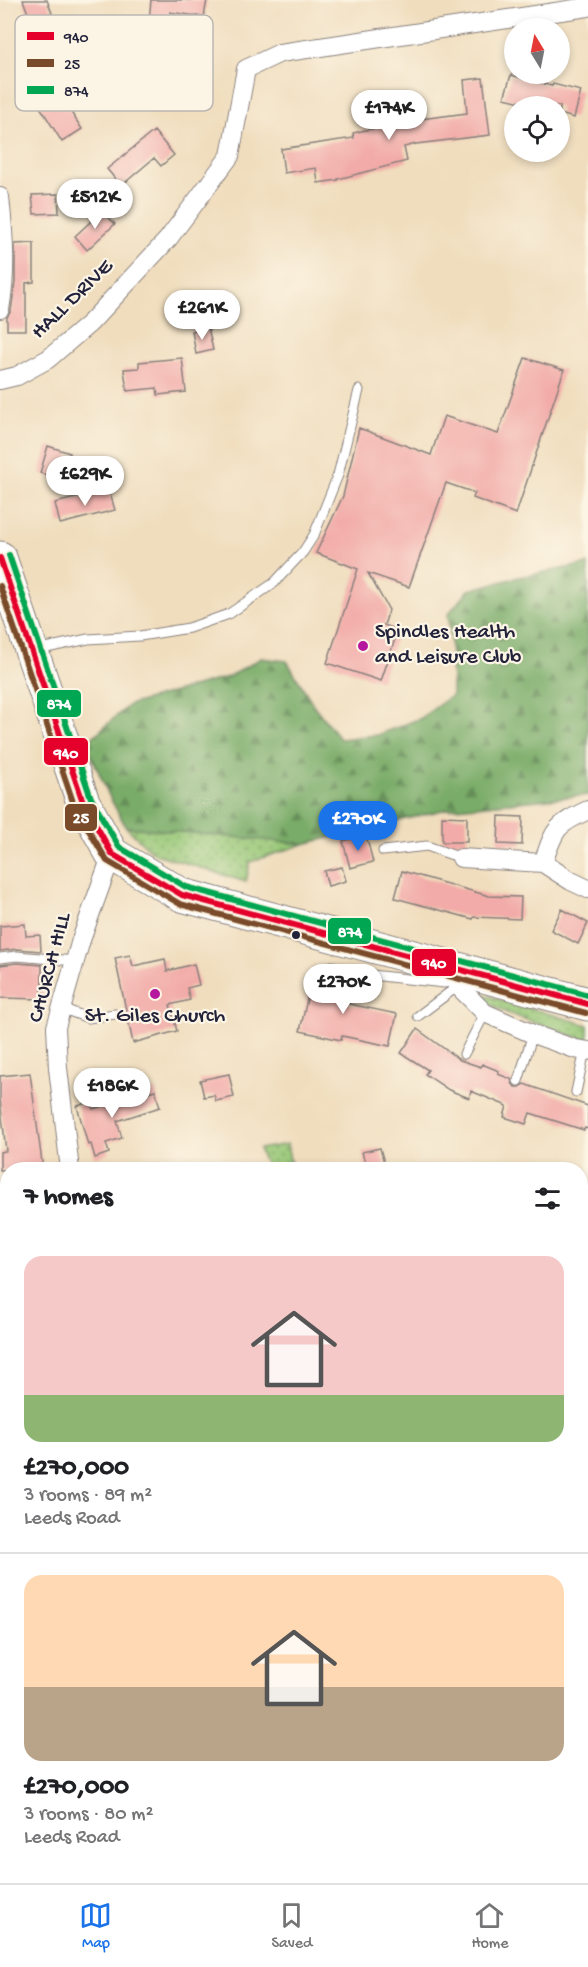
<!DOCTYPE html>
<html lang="en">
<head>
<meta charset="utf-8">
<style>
	:root { --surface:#fff; --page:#f6f6f6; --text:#202124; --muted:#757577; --line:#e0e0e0; --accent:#1a73e8 }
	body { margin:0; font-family:"Gochi Hand",sans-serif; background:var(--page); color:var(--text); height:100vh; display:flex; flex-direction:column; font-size:22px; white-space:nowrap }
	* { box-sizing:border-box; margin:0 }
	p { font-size:20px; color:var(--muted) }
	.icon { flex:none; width:33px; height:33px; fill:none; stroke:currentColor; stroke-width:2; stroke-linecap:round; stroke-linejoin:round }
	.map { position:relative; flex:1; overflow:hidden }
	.side { position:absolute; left:0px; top:1162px; width:588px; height:722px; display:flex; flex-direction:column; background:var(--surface); border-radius:24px 24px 0 0; box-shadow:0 3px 9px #0003 }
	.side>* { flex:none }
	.needle { width:39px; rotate:350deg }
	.fabs { position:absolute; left:504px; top:18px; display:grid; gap:12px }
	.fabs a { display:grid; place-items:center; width:66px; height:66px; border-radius:50%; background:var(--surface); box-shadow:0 3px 9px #0003; font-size:30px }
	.price { position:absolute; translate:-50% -51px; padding:0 14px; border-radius:21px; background:#fff; color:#222; font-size:20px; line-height:39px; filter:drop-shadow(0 2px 3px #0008) }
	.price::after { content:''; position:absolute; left:50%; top:36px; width:18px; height:14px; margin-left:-9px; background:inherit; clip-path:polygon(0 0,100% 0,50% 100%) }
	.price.selected { background:var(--accent); color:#fff }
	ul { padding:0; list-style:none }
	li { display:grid; align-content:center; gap:12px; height:318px; padding:0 24px }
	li+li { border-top:2px solid var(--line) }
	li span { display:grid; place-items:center; height:186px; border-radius:18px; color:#555 }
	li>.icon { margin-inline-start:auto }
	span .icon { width:108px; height:108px; fill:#fffc; stroke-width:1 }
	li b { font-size:26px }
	h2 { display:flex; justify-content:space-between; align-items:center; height:72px; padding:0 24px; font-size:26px }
	.tabs { display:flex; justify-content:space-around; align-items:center; height:84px; border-top:2px solid var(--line); background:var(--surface); font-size:16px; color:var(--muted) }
	.tabs a { display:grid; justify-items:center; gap:3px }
	.tabs .selected { color:var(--accent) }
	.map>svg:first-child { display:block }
	.forest { fill:url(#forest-firs); stroke:#4e6751; stroke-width:1.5 }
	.park { fill:url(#park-dots); stroke:#5c7458; stroke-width:1.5 }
	.building { fill:#f2aba8 }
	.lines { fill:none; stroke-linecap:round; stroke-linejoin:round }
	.lane-casing { stroke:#89807c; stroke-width:11 }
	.street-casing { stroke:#89807c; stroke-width:20 }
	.secondary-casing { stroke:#89807c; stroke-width:29 }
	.highway-casing { stroke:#89807c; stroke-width:35 }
	.lane { stroke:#fff; stroke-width:9 }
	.street { stroke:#fff; stroke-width:18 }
	.secondary { stroke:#fff; stroke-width:27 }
	.highway { stroke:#fff; stroke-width:33 }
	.bus-1-casing { stroke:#fcf5e5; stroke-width:10 }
	.bus-2-casing { stroke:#fcf5e5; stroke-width:10 }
	.bus-3-casing { stroke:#fcf5e5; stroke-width:10 }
	.bus-1 { stroke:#e4002b; stroke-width:6 }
	.bus-2 { stroke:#7a4b2a; stroke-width:6 }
	.bus-3 { stroke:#00a651; stroke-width:6 }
	.poi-dot { fill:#b5179e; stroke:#fcf5e5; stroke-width:2 }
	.bus-dot { fill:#22223b; stroke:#fcf5e5; stroke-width:2 }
	.labels { text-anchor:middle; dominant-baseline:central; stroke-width:4.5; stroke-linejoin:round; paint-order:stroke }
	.street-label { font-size:22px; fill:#22223b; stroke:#fcf5e5 }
	.poi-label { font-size:22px; fill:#22223b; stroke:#fcf5e5; text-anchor:start }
	.key { fill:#fcf5e5; stroke:#bbb6b2; stroke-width:1.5 }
	.key-label { font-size:16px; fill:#22223b }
	.line-badge { stroke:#fcf5e5; stroke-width:2 }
	.badge-label { font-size:16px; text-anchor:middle; font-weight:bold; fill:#fff }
</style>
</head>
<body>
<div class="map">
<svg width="588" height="1883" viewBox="0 0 588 1883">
	<defs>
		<pattern id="forest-firs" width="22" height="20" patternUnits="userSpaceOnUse" patternTransform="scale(1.5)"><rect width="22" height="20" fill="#79ac67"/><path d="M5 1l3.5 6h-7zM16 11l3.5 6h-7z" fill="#638c56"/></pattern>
		<pattern id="park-dots" width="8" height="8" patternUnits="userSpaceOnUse" patternTransform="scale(1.5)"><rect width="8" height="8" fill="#97c776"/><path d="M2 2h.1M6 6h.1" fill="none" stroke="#7ba162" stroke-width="1.8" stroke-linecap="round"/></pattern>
	</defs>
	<rect width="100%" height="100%" fill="#fcf5e5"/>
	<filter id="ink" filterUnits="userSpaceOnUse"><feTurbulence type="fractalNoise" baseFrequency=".0167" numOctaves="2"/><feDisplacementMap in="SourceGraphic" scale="12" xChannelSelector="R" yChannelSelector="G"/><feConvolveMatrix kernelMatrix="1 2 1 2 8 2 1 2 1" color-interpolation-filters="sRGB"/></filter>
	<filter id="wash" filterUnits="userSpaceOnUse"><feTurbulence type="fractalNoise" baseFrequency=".008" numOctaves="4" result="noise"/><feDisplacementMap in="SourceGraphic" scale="24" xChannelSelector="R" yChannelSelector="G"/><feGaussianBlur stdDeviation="1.35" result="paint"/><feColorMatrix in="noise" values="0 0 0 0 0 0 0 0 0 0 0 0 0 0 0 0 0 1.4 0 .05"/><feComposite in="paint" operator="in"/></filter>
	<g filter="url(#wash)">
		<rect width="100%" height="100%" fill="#f0ddbd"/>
		<path class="forest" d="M 588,564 L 588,795 L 447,809 L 304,844 L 126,827 L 110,798 L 86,743 L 129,705 L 228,677 L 261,658 L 287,661 L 314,706 L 340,739 L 377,735 L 421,718 L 452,695 L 451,643 L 448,614 L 469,590 L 519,577 Z"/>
		<path class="park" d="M 126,827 L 304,844 L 250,862 L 246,882 L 153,853 Z
			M 485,995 L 588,1025 L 588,1041 L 507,1013 L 486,1002 Z
			M 287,1144 L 292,1170 L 268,1170 L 259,1149 Z"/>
		<g id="blocks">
			<path class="building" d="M 23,0 L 47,0 L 52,13 L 31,21 Z
				M 151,0 L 207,0 L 204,17 L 170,12 L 168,24 L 149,21 Z
				M 511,75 L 552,86 L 553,84 L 581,91 L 574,118 L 560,114 L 560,106 L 538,106 L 504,98 Z
				M 483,78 L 490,135 L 416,144 L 404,147 L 407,161 L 338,179 L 338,180 L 318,183 L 316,168 L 284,173 L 281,149 L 354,138 L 353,133 L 405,121 L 467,113 L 464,80 Z
				M 56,89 L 82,129 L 62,142 L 37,102 Z
				M 154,131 L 174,155 L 161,166 L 154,158 L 121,186 L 107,169 Z
				M 58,194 L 59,213 L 34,214 L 32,195 Z
				M 102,211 L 115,224 L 87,250 L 75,236 Z
				M 34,243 L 34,282 L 26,283 L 26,330 L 7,330 L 7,317 L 11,311 L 15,282 L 15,244 Z
				M 208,327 L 213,350 L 196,354 L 192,331 Z
				M 182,358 L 186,392 L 158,395 L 157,388 L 127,391 L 124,369 L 139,368 L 139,362 Z
				M 525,358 L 564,370 L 516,514 L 473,498 L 475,493 L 446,483 L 409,587 L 368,573 L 389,610 L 384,625 L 398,630 L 381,681 L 327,663 L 358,569 L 316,553 L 343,496 L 359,428 L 431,455 L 444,416 L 498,434 Z
				M 48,446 L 70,453 L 62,480 L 40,473 Z
				M 109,490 L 115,510 L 60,524 L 55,503 Z
				M 442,816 L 467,817 L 467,842 L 442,842 Z
				M 499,816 L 523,817 L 522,845 L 498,844 Z
				M 366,835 L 373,862 L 350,868 L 343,841 Z
				M 342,867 L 346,881 L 328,886 L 324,871 Z
				M 402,871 L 489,896 L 521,897 L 520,919 L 474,917 L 473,919 L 395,898 Z
				M 562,909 L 588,923 L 578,944 L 551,930 Z
				M 25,924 L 26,936 L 40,935 L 41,951 L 17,949 L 0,951 L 0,926 Z
				M 130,955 L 133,966 L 165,959 L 167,971 L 194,964 L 199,985 L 187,988 L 190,1000 L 170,1005 L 177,1031 L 133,1043 L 115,958 Z
				M 17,963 L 42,965 L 42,999 L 0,998 L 0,965 Z
				M 314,967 L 333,973 L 328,996 L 350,1001 L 349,1004 L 397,1014 L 390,1046 L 342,1036 L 341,1040 L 300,1031 Z
				M 417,1029 L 460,1060 L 481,1067 L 482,1064 L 499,1071 L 498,1074 L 511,1079 L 512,1083 L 515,1087 L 520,1087 L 524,1084 L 588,1106 L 588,1129 L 585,1128 L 584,1130 L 530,1113 L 526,1124 L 504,1117 L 507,1106 L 471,1091 L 469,1098 L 449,1090 L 425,1074 L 428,1070 L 401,1053 Z
				M 30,1073 L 43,1170 L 0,1170 L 0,1152 L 6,1151 L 0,1099 L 0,1076 Z
				M 229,1074 L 234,1097 L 216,1101 L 214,1095 L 204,1097 L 200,1080 Z
				M 155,1090 L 160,1107 L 117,1121 L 122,1138 L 106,1143 L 109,1153 L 95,1158 L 91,1144 L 88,1145 L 77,1106 L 91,1102 L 93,1109 Z
				M 380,1148 L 386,1170 L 367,1170 L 362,1152 Z"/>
		</g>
	</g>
	<g filter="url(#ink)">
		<use href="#blocks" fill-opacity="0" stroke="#89807c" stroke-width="1.5"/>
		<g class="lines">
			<g class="lane-casing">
				<path id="lane" d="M 37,650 L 88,639 L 140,636 L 189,628 L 229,614 L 274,583 L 303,552 L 314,535 L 338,475 L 359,390
					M 383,851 L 427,846 L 461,858
					M 0,958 L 17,956 L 75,961
					M 332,966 L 362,974 L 444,983 L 456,981
					M 61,1008 L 88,1018 L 115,1014
					M 418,1016 L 458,986
					M 464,1054 L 485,1013
					M 518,1081 L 533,1034
					M 576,1092 L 585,1050
					M 0,1767 L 8,1769
					M 152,1876 L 158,1883"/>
			</g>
			<g class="street-casing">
				<path id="street" d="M 0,197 C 4,235 7,272 0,309
					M 0,380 L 17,376 L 48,359 L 90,323 L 168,239 L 230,156 L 246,69 L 280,53 L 588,7
					M 461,858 L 543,863 L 571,881 L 588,889
					M 543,863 C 555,829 554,826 588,810
					M 452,968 L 458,986 L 485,1013 L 533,1034 L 575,1049 L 588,1051
					M 70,1170 L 58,1068 L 56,1027 L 81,940 L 112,854
					M 0,1242 L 8,1242
					M 0,1557 L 8,1558
					M 580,1846 L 588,1848
					M 389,1883 L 390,1876"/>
			</g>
			<g class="secondary-casing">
				<path id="secondary" d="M 580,1389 L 588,1390
					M 0,1466 L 8,1466
					M 0,1535 L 8,1510"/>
			</g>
			<g class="highway-casing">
				<path id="highway" d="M 0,558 L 83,802 L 112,854 L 182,895 L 588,1004"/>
			</g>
			<use href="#lane" class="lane"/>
			<use href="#street" class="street"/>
			<use href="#secondary" class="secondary"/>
			<use href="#highway" class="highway"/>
			<g class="bus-1-casing">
				<path id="bus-1" d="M 0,558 L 83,802 L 112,854 L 182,895 L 588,1004"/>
			</g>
			<g class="bus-2-casing">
				<path id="bus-2" d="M 0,586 L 74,805 L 107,861 L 180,904 L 586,1013"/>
			</g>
			<g class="bus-3-casing">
				<path id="bus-3" d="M 9,555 L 91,798 L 119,847 L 186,887 L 588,995"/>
			</g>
			<use href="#bus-1" class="bus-1"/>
			<use href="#bus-2" class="bus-2"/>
			<use href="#bus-3" class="bus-3"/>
		</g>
	</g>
	<g class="poi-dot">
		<circle cx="363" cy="646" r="6"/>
		<circle cx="155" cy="994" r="6"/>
	</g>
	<circle class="bus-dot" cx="296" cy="935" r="5"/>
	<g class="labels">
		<g class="street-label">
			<text transform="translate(73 300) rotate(-44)">HALL DRIVE</text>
			<text transform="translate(51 968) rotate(-75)">CHURCH HILL</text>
		</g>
		<g class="poi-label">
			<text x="375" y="633">Spindles Health<tspan x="375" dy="25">and Leisure Club</tspan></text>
			<text x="155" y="1017" text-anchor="middle">St. Giles Church</text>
		</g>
	</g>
	<rect x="15" y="15" width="198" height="96" rx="9" class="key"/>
	<rect x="27" y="32" width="27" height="8" fill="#e4002b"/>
	<rect x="27" y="59" width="27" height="8" fill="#7a4b2a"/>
	<rect x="27" y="86" width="27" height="8" fill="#00a651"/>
	<g class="key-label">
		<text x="64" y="42">940</text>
		<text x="64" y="69">25</text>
		<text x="64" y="96">874</text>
	</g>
	<g class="line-badge">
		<rect x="36" y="689" width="46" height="29" rx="6" fill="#00a651"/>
		<rect x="43" y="737" width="46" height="29" rx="6" fill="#e4002b"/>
		<rect x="64" y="803" width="34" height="29" rx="6" fill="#7a4b2a"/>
		<rect x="327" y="917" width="45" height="28" rx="6" fill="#00a651"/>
		<rect x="411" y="948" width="46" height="29" rx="6" fill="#e4002b"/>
	</g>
	<g class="badge-label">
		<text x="59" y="709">874</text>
		<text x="66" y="758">940</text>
		<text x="81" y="823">25</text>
		<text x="350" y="937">874</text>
		<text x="434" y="968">940</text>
	</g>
</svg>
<div class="fabs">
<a><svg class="needle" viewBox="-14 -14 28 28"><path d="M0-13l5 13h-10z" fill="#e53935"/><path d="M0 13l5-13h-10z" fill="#757577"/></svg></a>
<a><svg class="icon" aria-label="locate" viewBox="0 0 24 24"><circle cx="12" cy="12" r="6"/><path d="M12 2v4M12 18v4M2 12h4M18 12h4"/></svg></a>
</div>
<b class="price" style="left:389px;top:141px">£174K</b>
<b class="price" style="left:95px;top:230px">£512K</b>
<b class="price" style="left:202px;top:341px">£261K</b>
<b class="price" style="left:85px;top:507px">£629K</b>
<b class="price selected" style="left:358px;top:852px">£270K</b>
<b class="price" style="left:343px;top:1015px">£270K</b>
<b class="price" style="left:112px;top:1119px">£186K</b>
<section class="side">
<h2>7 homes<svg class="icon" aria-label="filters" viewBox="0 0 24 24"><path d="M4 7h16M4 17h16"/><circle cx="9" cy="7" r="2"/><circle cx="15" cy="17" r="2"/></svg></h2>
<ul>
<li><span style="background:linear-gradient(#f6c9c9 75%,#8fb573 0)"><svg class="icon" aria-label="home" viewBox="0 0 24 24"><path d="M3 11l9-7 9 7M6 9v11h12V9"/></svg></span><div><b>£270,000</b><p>3 rooms · 89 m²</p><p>Leeds Road</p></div></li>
<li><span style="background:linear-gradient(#ffd9b3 60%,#b9a48a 0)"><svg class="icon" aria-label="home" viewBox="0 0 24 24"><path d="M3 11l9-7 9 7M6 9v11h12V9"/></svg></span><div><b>£270,000</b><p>3 rooms · 80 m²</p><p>Leeds Road</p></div></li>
</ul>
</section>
</div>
<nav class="tabs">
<a class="selected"><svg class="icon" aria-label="map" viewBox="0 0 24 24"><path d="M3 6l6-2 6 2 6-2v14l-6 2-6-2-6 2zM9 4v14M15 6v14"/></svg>Map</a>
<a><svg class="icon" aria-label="saved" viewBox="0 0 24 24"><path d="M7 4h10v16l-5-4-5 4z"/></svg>Saved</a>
<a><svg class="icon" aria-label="home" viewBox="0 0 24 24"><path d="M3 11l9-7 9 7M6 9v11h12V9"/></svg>Home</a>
</nav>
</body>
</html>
